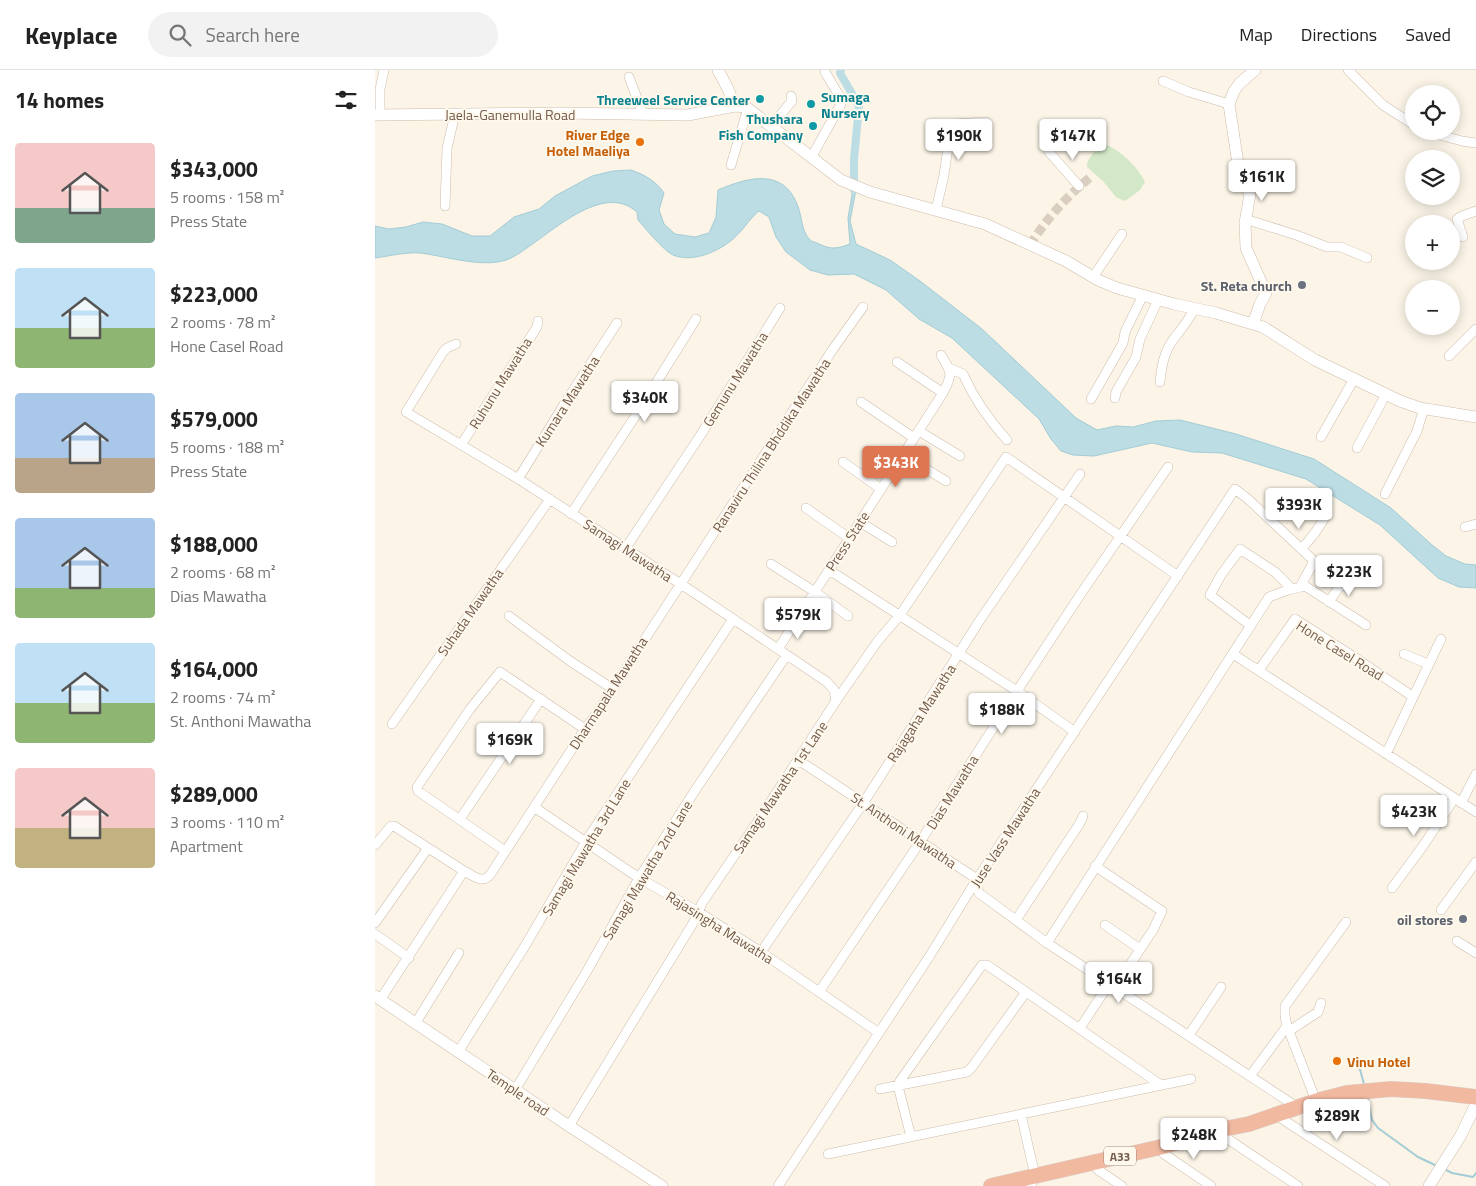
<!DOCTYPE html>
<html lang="en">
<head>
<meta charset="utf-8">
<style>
	:root { --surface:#fff; --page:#f2f2f2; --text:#222; --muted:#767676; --line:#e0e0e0; --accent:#de7652 }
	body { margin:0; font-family:"Titillium Web",sans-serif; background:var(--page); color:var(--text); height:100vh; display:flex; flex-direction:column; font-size:19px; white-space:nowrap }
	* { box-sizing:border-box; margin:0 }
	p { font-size:16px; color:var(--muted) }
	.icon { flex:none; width:28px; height:28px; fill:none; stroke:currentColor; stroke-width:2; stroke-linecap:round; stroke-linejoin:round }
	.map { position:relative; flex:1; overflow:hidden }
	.panel { display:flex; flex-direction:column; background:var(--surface); width:375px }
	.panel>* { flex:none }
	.buttons { position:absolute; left:1030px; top:15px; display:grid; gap:10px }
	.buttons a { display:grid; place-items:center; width:55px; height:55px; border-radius:50%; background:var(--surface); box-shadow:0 2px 12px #0003; font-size:25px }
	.price { position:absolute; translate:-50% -42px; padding:0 11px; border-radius:5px; background:#fff; color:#222; font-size:16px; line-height:32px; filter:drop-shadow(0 1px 2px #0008) }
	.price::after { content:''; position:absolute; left:50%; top:30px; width:15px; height:11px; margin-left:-8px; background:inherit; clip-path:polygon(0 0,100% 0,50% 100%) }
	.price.on { background:var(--accent); color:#fff }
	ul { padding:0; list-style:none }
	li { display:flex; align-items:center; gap:15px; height:125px; padding:0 15px }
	li span { display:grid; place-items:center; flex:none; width:140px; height:100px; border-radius:5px; color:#555 }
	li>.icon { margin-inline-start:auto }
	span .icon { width:60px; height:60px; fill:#fffc; stroke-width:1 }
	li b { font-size:21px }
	h2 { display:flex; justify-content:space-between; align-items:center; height:60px; padding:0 15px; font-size:21px }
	header { display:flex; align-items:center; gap:30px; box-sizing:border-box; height:70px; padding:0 25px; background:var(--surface); border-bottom:1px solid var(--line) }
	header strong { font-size:24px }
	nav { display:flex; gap:28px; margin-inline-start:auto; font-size:18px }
	.search { width:350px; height:45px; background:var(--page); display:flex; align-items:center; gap:12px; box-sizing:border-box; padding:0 18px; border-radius:28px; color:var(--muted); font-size:19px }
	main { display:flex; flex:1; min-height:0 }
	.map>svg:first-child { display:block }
	.green { fill:#d3e8c6 }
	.water { fill:#bcdde4; stroke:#a3ccd5 }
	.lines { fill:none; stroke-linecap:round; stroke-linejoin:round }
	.stream { stroke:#a3ccd5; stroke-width:2 }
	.canal { stroke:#bcdde4; stroke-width:8 }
	.street-tunnel { stroke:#d9cec0; stroke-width:9; stroke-dasharray:9 4.5; stroke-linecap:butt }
	.street-casing { stroke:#cdbcad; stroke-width:10 }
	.secondary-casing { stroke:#cfbcab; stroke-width:12 }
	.highway-casing { stroke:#d8d1cd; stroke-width:16 }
	.street { stroke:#fff; stroke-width:9 }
	.secondary { stroke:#fff; stroke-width:11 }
	.highway { stroke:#f2b9a1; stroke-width:15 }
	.culture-dot { fill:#0f9aa8; stroke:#fef8ed; stroke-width:2 }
	.food-dot { fill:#e8710a; stroke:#fef8ed; stroke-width:2 }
	.worship-dot { fill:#6b7280; stroke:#fef8ed; stroke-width:2 }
	.labels { text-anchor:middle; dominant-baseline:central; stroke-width:4; stroke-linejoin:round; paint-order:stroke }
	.shield { fill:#fef8ed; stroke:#9d8b7c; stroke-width:1 }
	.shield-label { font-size:12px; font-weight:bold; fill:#745c4c }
	.culture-label { font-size:14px; font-weight:bold; fill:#0d838f; stroke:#fef8ed; text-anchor:end }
	.street-label { font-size:14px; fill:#745c4c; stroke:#fef8ed }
	.food-label { font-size:14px; font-weight:bold; fill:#c56008; stroke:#fef8ed; text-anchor:end }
	.worship-label { font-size:14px; font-weight:bold; fill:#5b616d; stroke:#fef8ed; text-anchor:end }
</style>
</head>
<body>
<header>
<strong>Keyplace</strong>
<div class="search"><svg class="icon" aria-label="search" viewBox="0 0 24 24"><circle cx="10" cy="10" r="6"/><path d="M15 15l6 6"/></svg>Search here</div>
<nav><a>Map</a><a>Directions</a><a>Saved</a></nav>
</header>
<main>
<section class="panel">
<h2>14 homes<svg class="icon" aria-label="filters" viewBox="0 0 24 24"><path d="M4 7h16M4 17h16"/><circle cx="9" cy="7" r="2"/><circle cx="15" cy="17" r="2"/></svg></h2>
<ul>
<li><span style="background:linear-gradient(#f6c9c9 65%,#7fa58c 0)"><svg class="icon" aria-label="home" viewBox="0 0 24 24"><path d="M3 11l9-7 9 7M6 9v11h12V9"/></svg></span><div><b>$343,000</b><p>5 rooms · 158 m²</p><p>Press State</p></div></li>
<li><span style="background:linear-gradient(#bfe0f5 60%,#8fb573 0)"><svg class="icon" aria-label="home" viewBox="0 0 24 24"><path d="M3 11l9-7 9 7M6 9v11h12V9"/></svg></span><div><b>$223,000</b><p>2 rooms · 78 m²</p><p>Hone Casel Road</p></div></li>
<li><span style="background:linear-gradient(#a9c7e8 65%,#b9a48a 0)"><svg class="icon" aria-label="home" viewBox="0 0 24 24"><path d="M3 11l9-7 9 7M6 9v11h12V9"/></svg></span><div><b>$579,000</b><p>5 rooms · 188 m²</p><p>Press State</p></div></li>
<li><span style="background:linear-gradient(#a9c7e8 70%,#8fb573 0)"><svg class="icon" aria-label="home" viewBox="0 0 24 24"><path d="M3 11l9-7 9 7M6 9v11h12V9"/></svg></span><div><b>$188,000</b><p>2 rooms · 68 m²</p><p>Dias Mawatha</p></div></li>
<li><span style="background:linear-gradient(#bfe0f5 60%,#8fb573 0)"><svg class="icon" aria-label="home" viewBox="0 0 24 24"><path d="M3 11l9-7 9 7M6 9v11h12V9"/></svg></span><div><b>$164,000</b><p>2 rooms · 74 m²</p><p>St. Anthoni Mawatha</p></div></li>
<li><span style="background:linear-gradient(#f6c9c9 60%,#c2b280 0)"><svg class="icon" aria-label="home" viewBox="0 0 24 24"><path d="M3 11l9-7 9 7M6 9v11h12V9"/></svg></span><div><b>$289,000</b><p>3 rooms · 110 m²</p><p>Apartment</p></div></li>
</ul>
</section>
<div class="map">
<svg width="1101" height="1116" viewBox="0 0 1101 1116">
	<rect width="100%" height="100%" fill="#fbf4e7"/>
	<path class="green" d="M 730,74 C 747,82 762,96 770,112 L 765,120 L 750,131 L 741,127 L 728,111 L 712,97 C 712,87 721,79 730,74 Z"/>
	<path class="water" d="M 256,100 C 270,105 281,111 289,123 L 284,140 L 289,154 L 300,164 L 320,167 L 334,163 L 341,147 L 343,120 C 371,108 407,97 422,134 C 427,145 426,161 435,170 C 437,172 440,172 442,173 C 456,180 461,179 475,174 L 473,148 L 478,119 L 481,120 L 475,151 L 481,174 L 515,190 L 545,211 L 607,259 L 701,348 L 722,360 L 741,356 L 758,357 L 781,351 L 805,350 L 861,364 L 939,389 L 1016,438 L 1056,474 L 1071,486 L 1090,494 L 1101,495 L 1101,518 L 1084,517 L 1063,508 L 1005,455 L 931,409 L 847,383 L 817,382 L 777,373 L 719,386 L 698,385 L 686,381 L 676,369 L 664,349 L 577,268 L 544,249 L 511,220 L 479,204 L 453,205 L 435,200 L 411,182 L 401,167 L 394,147 L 384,141 C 374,149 367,162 358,169 C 343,182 317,193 298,185 C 289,181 270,158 263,150 L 262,142 C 225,109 169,171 136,188 C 112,200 71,186 45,183 C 31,182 14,186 0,188 L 0,156 L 14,159 L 31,157 L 48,152 L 67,154 L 97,166 L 115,166 L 139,147 L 164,139 L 180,126 L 217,106 L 238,101 Z"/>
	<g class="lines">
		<path class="stream" d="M 985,989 L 984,996 L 989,1014
			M 992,1026 L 997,1050 L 1003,1058 L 1043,1087 L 1062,1096
			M 1069,1099 L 1077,1103 L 1098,1107 L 1101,1103"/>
		<path class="canal" d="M 466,0 L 465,3 L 484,36 L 479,89 L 479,120"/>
		<path class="street-tunnel" d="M 655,175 C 672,148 693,125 718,105"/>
		<g class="street-casing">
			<path id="street" d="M 973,0 L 1008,35 L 1039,55
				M 254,7 L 268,44
				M 788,11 L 814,22 L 854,34
				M 5,45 L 5,19 L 9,0
				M 396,56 L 417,31 L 416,26
				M 1050,61 L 1087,71 L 1101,73
				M 674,82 L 704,116
				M 436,88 L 466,34 L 465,27 L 450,2
				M 356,95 L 373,38
				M 70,136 L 72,78 L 80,44
				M 561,140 L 569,105 L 576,57 L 580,54 L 611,52
				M 870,149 L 921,165 L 952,177 L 966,177 L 992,188
				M 1088,167 L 1082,149 L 1087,146 L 1101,141
				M 718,207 L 747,164
				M 81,274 L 72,278 L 68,282 L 31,342 L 145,410 L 318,522 L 452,612 L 459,620 L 461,631
				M 1074,286 L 1101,259
				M 522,292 L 568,323
				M 574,298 L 588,304 C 599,329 614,350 632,370
				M 785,312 C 786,299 788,287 794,276 C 802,263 813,253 819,239
				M 740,328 L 741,322 L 761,287 L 765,269 L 783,230
				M 716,329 L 748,273 L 750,262 L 768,225
				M 486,332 L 539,368
				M 544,361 L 585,386
				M 946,367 L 979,309
				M 86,375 L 162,257 L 163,251
				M 982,378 L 1011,324
				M 528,385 L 571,411
				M 468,392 L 506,419
				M 143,409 L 190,333 L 242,253
				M 1010,424 L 1042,361 L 1049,338
				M 431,438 L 474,468
				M 196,444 L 263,342 L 321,249
				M 485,452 L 517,472
				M 1090,457 L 1101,454
				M 250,479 L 325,366 L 405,238
				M 926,479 C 937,468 945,457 952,443
				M 396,494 L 440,522 L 473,546
				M 454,500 L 642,621 L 700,662
				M 954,532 L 964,517 L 971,515 L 975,510
				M 134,546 L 195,591 L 238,619
				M 876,556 L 835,525 L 846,505 L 865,479 L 900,502 L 917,519
				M 403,579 L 568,323 C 578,304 577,303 566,285
				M 858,584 L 1101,742
				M 1029,584 L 1053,594
				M 884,600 L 920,549 L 979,587 L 1037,626
				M 17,654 L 175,429
				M 1011,684 L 1066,569
				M 423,690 C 484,729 542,770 602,809
				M 1086,733 L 1101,704
				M 159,737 L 264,808 L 322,841 L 386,882 L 504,963
				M 85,749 L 166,629
				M 0,775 L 16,756 L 19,756 L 89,801
				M 130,781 L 43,721 L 42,717 L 95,639 L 125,602 L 210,659
				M 720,796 L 787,841 L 778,860 L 740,917
				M 602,810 L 601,814 L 604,823 L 672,873 L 922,1037
				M 1017,818 L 1048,776 L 1079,729
				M 1066,840 L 1101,792
				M 641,850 L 705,753 L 708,746
				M 0,853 L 53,778
				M 730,855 L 765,879
				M 0,864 L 34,888
				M 1082,871 L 1101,883
				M 672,873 L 894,527 L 913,520 L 930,516 L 991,555
				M 386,882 L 489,732 L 605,550 L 705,404
				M 444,922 L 545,772 L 638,627 L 707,522 L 793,397
				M 5,930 L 89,801 C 99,806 107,814 115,805 L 208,662 L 224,640 L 458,279 L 488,237
				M 40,954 L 84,883
				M 705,958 L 734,914
				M 914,961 L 943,942 L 946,933
				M 814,965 L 846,917
				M 83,982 L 150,876 L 213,768 L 358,549
				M 875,1006 L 912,956
				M 505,1019 L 592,1002 L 597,997 L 651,922
				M 140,1020 L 212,901 L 264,808 L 321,719 L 411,586
				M 941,1031 L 912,956 L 910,946 L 910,936 L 971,852
				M 646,1044 L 660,1106
				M 901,1045 L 1010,1116
				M 194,1056 L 320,850 L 327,833 L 385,748 L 461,631 L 502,572 L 525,545 L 631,387 L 803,506
				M 536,1067 L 523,1016 L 525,1011 L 607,895 L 612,895 L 786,1015
				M 850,1067 L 923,1116
				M 453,1084 L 816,1009
				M 789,1084 L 836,1116
				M 718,1093 L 723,1100 L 747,1116
				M 656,1115 L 657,1116
				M 403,1116 L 554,887 L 602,809 L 860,419 L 873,429 L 938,490 L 938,493 L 925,517"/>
		</g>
		<g class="secondary-casing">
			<path id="secondary" d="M 343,0 L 353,19 L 360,36
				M 0,45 L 187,43 L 313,45 L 360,36 L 371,37 L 466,110 L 495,122 L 610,154 L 691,191 L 723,210 L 742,218 L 799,234 L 841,243 L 888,257 L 940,290 L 1025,331 L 1045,338 L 1101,347
				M 878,254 L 885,234 L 891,223 L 871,178 L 870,153 L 875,124 L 867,109 L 863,94 L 854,34 L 859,21 L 865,13 L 880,0
				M 0,926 L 194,1056 L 287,1116
				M 1054,1116 L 1086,1065 L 1101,1034"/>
		</g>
		<g class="highway-casing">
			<path id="highway" d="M 616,1116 L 786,1077 L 849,1059 L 874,1054 L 941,1031 L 972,1023 L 1016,1019 L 1051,1021 L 1101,1027"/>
		</g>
		<use href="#street" class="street"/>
		<use href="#secondary" class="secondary"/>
		<use href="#highway" class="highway"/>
	</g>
	<g class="culture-dot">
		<circle cx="385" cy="29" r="5"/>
		<circle cx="436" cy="34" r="5"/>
		<circle cx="438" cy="56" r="5"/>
	</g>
	<g class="food-dot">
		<circle cx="265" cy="72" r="5"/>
		<circle cx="962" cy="991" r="5"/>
	</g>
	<g class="worship-dot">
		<circle cx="927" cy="215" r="5"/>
		<circle cx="1088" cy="849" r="5"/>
	</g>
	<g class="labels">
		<rect class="shield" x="729" y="1076.5" width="32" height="19" rx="4"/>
		<g class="shield-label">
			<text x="745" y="1086">A33</text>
		</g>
		<g class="culture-label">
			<text x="446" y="26" text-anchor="start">Sumaga<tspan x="446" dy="16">Nursery</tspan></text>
			<text x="375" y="29">Threeweel Service Center</text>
			<text x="428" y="48">Thushara<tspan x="428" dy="16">Fish Company</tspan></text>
		</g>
		<g class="street-label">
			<text x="135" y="44">Jaela-Ganemulla Road</text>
			<text transform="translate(360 309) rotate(-58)">Gemunu Mawatha</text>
			<text transform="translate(125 313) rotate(-58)">Ruhunu Mawatha</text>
			<text transform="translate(192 331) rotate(-57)">Kumara Mawatha</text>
			<text transform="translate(396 375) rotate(-57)">Ranaviru Thilina Bhddika Mawatha</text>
			<text transform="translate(472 471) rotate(-57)">Press State</text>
			<text transform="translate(253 480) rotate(33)">Samagi Mawatha</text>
			<text transform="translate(95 542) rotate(-55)">Suhada Mawatha</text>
			<text transform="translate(965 580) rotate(32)">Hone Casel Road</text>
			<text transform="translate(233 623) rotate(-57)">Dharmapala Mawatha</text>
			<text transform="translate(546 643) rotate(-57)">Rajagaha Mawatha</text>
			<text transform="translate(405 717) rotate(-56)">Samagi Mawatha 1st Lane</text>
			<text transform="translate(577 722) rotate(-58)">Dias Mawatha</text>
			<text transform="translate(529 760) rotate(34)">St. Anthoni Mawatha</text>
			<text transform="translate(630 767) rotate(-57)">Juse Vass Mawatha</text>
			<text transform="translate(211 777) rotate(-59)">Samagi Mawatha 3rd Lane</text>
			<text transform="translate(272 800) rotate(-59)">Samagi Mawatha 2nd Lane</text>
			<text transform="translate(345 857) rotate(32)">Rajasingha Mawatha</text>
			<text transform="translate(143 1022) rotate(34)">Temple road</text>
		</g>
		<g class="food-label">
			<text x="255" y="64">River Edge<tspan x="255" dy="16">Hotel Maeliya</tspan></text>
			<text x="972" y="991" text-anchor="start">Vinu Hotel</text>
		</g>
		<g class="worship-label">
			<text x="917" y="215">St. Reta church</text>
			<text x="1078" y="849">oil stores</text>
		</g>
	</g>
</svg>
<div class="buttons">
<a><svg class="icon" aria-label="locate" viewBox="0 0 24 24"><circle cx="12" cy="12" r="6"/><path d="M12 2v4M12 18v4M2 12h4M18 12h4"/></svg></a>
<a><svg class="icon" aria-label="layers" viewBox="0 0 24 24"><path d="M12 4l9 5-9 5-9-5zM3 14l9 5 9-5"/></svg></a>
<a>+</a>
<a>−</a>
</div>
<b class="price" style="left:584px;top:91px">$190K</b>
<b class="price" style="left:698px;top:91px">$147K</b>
<b class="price" style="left:887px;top:132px">$161K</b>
<b class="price" style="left:270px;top:353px">$340K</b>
<b class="price on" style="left:521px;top:418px">$343K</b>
<b class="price" style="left:924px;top:460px">$393K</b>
<b class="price" style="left:974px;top:527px">$223K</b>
<b class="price" style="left:423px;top:570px">$579K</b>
<b class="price" style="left:627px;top:665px">$188K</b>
<b class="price" style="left:135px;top:695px">$169K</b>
<b class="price" style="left:1039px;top:767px">$423K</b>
<b class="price" style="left:744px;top:934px">$164K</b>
<b class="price" style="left:962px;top:1071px">$289K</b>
<b class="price" style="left:819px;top:1090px">$248K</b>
</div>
</main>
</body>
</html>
